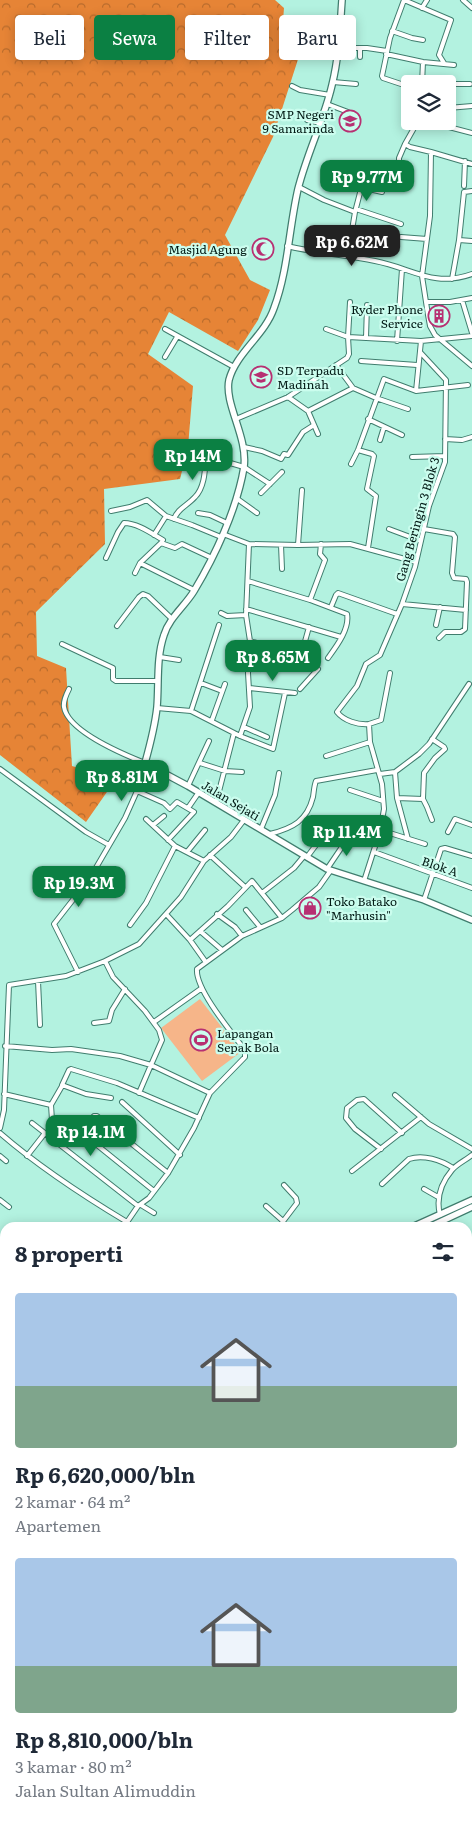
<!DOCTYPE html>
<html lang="id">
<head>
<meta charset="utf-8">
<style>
	:root { --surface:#fff; --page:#f6f6f7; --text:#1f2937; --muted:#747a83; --accent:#0b8043 }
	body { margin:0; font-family:Literata,serif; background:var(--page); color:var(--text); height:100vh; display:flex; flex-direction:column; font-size:19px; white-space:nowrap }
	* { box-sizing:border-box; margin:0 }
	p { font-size:16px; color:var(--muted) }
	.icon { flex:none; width:28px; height:28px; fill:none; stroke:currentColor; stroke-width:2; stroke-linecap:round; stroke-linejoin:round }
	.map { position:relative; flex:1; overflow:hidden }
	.details { position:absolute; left:0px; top:1222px; width:472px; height:601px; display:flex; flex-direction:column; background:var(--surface); border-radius:15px 15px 0 0; box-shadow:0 2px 12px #0003 }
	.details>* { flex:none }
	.guide { position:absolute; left:15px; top:15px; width:442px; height:45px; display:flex; gap:10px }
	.controls { position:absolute; left:401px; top:75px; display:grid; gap:10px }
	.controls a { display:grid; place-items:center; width:55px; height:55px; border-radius:5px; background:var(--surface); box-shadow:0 2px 12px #0003; font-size:25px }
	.price { position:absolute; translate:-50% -42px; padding:0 11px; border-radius:10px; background:var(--accent); color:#fff; font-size:16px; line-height:32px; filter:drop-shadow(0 1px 2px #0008) }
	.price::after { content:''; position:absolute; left:50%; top:30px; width:15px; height:11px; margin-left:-8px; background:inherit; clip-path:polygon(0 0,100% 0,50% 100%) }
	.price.on { background:#222; color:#fff }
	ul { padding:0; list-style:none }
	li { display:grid; align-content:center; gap:10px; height:265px; padding:0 15px }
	li span { display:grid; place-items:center; height:155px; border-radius:5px; color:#555 }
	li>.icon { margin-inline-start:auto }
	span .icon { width:90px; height:90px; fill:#fffc; stroke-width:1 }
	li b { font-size:21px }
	h2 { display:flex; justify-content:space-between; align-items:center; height:60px; padding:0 15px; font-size:21px }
	.pill { padding:0 18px; border-radius:5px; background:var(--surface); box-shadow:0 2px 12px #0003; font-size:18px; line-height:45px }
	.pill.on { background:var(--accent); color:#fff }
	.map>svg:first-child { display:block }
	.forest { fill:url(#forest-crowns) }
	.garden { fill:#f6b589 }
	.water { fill:#84c9f1 }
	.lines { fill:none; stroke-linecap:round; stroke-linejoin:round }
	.street-casing { stroke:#407d6e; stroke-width:6 }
	.secondary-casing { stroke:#407d6e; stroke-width:8 }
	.street { stroke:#fff; stroke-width:4 }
	.secondary { stroke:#fff; stroke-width:5.5 }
	.labels { text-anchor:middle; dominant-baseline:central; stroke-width:4.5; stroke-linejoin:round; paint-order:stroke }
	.poi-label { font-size:12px; fill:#021a15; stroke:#cbfdee; text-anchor:end }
	.street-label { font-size:12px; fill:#021a15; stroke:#cbfdee }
</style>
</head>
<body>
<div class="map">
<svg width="472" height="1823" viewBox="0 0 472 1823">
	<defs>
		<pattern id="forest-crowns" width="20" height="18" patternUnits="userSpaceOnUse" patternTransform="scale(1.25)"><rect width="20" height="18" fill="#e68436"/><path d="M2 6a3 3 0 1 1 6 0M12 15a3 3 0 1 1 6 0" fill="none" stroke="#b86b2c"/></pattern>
	</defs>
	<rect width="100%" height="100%" fill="#b3f2e0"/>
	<path class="forest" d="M 0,0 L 275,0 L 284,8 L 282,34 L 301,50 L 273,137 L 225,235 L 250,280 L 270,290 L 258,320 L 238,351 L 169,312 L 148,354 L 193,386 L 188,447 L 180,479 L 104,489 L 105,544 L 36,612 L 37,656 L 66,668 L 72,766 L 116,779 L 86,822 L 0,755 Z"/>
	<path class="garden" d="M 200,999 L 241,1052 L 202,1081 L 161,1028 Z"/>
	<path class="water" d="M 0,1597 L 5,1598 L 5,1819 L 272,1819 L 277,1823 L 0,1823 Z"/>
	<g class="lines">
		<g class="street-casing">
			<path id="street" d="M 404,0 L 390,38 L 382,76 L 383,78 L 410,87
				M 404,0 L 451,20 L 439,55 L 444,63
				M 463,0 L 472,8
				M 422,8 L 427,0
				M 392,31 L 412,38 L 423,40
				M 339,48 L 367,48 L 387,51
				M 360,48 L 360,57
				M 386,54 L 423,62 L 454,65
				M 333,82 L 356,84
				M 422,84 L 423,62
				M 435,84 L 470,84
				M 292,86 L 300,90 L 330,95
				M 327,104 L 348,112
				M 448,108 L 472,106
				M 307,120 L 320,123
				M 418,121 L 405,144 L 410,147 L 431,152 L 430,216 L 422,276 L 428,315 L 430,326 L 435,335 L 472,366
				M 426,121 L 472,133
				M 431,152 L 472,164
				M 399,170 L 399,158 L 405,144
				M 351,173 L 362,185
				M 464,186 L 465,161
				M 299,187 L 324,200 L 355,212
				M 356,209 L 401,224
				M 351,236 L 355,212 L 362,185 L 369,189 L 382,192
				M 401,237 L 427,239
				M 459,240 L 472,241
				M 287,246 C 316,253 346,255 375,261 C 412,268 433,288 472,274
				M 325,254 L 330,229
				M 452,279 L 459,240 L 464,192 L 472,191
				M 462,300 L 472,333
				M 426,302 L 450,302 L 472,298
				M 165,329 L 234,367
				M 326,329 L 348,337 L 350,302
				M 366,338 L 367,305
				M 397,341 L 402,269
				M 165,357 L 177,337
				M 361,361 L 417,365
				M 336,365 L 353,388 L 376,398 L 408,409
				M 416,391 L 421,341
				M 288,397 L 308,411 L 318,434
				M 308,411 L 353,388
				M 236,419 L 288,397 L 347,358 L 349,354 L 348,337 L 421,341 L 472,336
				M 368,419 L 402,435
				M 445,439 L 462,440 L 472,437
				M 380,440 L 384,427
				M 244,447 L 262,451 L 281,459 L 284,454 L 288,455 L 303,432 L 314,425
				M 358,450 L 372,454 L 374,456 L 367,489 L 376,496 L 368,548
				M 412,457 L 445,456
				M 351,464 L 358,450 L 384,379 L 416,391 L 468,385
				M 261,493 L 282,472
				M 236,498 L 257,513
				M 111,511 L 130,507 L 147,500 L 166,516 L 192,525 L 221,537
				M 198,513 L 210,515 L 227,523
				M 174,519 C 178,508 187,506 195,497 C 205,487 205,469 206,456 L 244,467 L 270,484
				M 389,529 L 421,541
				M 424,529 L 453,534 L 455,537 L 452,573 L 454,578 L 466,579 L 467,582 L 465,629 L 461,632 L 445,632 L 439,638
				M 223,534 L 249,544 L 298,545 L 350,544 L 416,562
				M 154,535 L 166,516
				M 161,543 L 175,548 L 182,544 L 212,558
				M 281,545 L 282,569
				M 298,545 L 302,490
				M 106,558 L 118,532 L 124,523 C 137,523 151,533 163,540 L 161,543
				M 140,563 L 194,590
				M 135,573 L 140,563 L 161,543
				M 248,581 L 310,600 L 347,614 C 350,629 336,647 328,658
				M 310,600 L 325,560 L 320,554 L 321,544
				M 402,604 L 466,610
				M 331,607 L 336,595 L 338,593 L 397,614
				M 246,609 L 341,637
				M 221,613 L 227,616 L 246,615
				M 436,625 L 440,607
				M 117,626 L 139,597 L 143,594 L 148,596 L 172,619
				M 250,641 L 305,658 L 318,669 L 300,689
				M 62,644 L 113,668 L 113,679 L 116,681 L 158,681
				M 298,655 L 304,645 L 309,627
				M 160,657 L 179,660
				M 201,683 L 222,691
				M 250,688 L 295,693
				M 69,689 C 66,695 63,701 64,707 C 68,732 125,755 145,763 L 137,791 L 125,818 L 90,878 L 54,924 L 78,972
				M 157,708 L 191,711 L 240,736 L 273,749 L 285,693
				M 191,711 L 219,625
				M 212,720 L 225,684
				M 369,724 L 381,720 L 390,673
				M 244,727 L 267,737
				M 240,736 L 250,707 L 248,673 L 250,641 L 246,615 L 249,544
				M 326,756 L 370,742
				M 200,763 L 225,771 L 242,772
				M 0,769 L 86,832 L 109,845
				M 395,772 L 397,798 L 408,839
				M 380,774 L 395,772 L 419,754 L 429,744 L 469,684
				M 188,786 L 209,741
				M 350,790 L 383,801
				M 137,791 L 164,803 L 170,809 L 177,802 L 194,812 L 168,840
				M 397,798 L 423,799 L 424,773 L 435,758 L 445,749 L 444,747 L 432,739
				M 423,799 L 427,807 L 432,820
				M 216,803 L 234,733
				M 188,808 L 199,792
				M 146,819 L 175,846 L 204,861
				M 348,820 L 425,844
				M 153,825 L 164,816
				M 261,829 L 275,795 L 279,773
				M 448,832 L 455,819 L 472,825
				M 270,834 C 293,828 307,821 313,797 C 314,791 314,786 316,781 L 377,770
				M 187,852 L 205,830
				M 374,852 L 472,888
				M 210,855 L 245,887
				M 307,857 L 322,837
				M 327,869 L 350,835
				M 364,881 L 380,831 L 384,809 L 382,784 L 370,742 L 369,724 C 358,725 344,721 337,712 L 357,686 L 366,664 L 380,655 L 402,604 L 415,567 L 429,506 L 445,462 L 446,380 L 420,352
				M 262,893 L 294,868 L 304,856
				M 424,900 L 441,849 L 445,848 L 472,856
				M 246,910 L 260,927
				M 166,914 L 190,940 L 205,961
				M 217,914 L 235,927 L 242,936
				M 130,925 L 146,903 L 175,846
				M 200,931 L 222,950
				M 190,940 L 228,906 L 252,881 L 282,918
				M 38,981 L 40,1025
				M 154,1022 L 202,988
				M 94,1023 L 109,1021 L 112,1010 L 125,989
				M 5,1046 L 52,1050 L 71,1049 L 120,1056 L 151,1065 L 162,1040 L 159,1030 L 145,1011 L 113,977 L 105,961
				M 139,1093 L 151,1065 L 210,1093
				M 4,1094 L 51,1105 L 52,1120 L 66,1120 L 154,1191
				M 395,1095 L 429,1124 L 472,1149
				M 111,1098 L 86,1094 L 62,1085 L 69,1070 L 71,1069 L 117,1083 L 199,1118
				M 122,1102 L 180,1155
				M 51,1105 L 62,1086
				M 32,1123 L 138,1206
				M 0,1128 L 4,1110 L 9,985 L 66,976 L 105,961 L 139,944 L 181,897 L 204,861 L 231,837 L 244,820
				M 80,1132 L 94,1116 L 97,1116 L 168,1173
				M 0,1133 C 39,1167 82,1195 127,1222
				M 381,1149 L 355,1129 L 346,1118 L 347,1108 L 357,1100 L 364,1099 L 402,1133
				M 0,1156 L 6,1161
				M 27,1156 L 45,1133
				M 352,1171 L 421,1117
				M 382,1184 L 409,1159 C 423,1154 441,1160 453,1168
				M 424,1189 L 438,1197
				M 0,1200 L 9,1207
				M 141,1205 L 154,1213
				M 266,1206 L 283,1221
				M 440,1215 C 436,1199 441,1183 452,1170 C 457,1164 466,1160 472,1155
				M 123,1228 L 138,1206 L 149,1198 L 168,1173 L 194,1128 L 210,1093 L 245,1057 L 245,1050 C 232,1033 195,989 197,969 L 242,936 L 282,918 L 292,910 L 319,887 L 331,870
				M 278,1228 L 297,1203 L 296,1198 L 284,1185
				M 468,1280 L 472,1275
				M 0,1313 L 5,1309
				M 0,1350 L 5,1348
				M 0,1364 L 5,1376
				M 468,1383 L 472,1387
				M 0,1414 L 5,1426
				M 468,1425 L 472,1421
				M 468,1428 L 471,1432
				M 0,1473 L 5,1475
				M 468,1480 L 468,1484
				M 468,1497 L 472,1502
				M 468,1508 L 472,1505
				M 468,1541 L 472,1537
				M 468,1572 L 472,1568
				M 468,1604 L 472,1600
				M 468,1610 L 472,1615
				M 468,1676 L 472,1669
				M 468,1726 L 472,1719
				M 468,1783 L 472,1776
				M 403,1823 L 406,1819"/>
		</g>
		<g class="secondary-casing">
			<path id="secondary" d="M 342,0 C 340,28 339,57 332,85 C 324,120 307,153 298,189 C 289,228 288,271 274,308 C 265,335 236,353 229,380 C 224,404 248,437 244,467 C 237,509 215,556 194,591 C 185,606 169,618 164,635 C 156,658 159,684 157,707 C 155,726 150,745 145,763 L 188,786 L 327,869 L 424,900 L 472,920
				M 410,1228 L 472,1200
				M 427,1228 L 472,1207
				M 0,1552 L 5,1557
				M 0,1600 L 5,1596
				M 376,1819 L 384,1823"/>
		</g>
		<use href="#street" class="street"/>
		<use href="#secondary" class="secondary"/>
	</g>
	<defs>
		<g id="school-ring" transform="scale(1.125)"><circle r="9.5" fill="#cbfdee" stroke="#b73072" stroke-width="1.5"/><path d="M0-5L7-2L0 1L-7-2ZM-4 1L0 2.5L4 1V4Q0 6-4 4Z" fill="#b73072"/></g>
		<g id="mosque-ring" transform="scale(1.125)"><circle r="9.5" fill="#cbfdee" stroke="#b73072" stroke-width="1.5"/><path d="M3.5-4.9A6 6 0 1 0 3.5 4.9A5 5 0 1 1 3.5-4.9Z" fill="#b73072"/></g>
		<g id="building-ring" transform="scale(1.125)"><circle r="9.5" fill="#cbfdee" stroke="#b73072" stroke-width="1.5"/><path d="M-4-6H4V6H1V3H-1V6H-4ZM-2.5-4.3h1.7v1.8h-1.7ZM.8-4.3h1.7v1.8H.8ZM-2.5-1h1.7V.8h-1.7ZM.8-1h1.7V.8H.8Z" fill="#b73072"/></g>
		<g id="shop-ring" transform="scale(1.125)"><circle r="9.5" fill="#cbfdee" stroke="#b73072" stroke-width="1.5"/><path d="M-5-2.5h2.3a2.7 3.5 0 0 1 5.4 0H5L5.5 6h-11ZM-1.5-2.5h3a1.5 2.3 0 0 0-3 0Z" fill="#b73072"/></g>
		<g id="stadium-ring" transform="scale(1.125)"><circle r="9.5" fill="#cbfdee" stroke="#b73072" stroke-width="1.5"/><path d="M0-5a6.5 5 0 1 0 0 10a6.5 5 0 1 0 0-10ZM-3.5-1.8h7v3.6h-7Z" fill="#b73072"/></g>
	</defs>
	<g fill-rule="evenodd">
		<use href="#school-ring" x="350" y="121"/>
		<use href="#mosque-ring" x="263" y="249"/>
		<use href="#building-ring" x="439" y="316"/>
		<use href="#school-ring" x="261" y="377"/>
		<use href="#shop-ring" x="310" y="908"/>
		<use href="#stadium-ring" x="201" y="1040"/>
	</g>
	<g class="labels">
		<g class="poi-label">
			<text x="334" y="114">SMP Negeri<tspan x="334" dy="14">9 Samarinda</tspan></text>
			<text x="247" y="249">Masjid Agung</text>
			<text x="423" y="309">Ryder Phone<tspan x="423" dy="14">Service</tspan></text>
			<text x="277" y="370" text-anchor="start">SD Terpadu<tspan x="277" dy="14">Madinah</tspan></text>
			<text x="326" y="901" text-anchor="start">Toko Batako<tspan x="326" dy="14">"Marhusin"</tspan></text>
			<text x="217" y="1033" text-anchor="start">Lapangan<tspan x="217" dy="14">Sepak Bola</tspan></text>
		</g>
		<g class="street-label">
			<text transform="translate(417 519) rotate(-74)">Gang Beringin 3 Blok 3</text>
			<text transform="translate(231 800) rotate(31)">Jalan Sejati</text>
			<text transform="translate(440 866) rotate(19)">Blok A</text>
		</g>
	</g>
</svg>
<div class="controls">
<a><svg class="icon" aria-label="layers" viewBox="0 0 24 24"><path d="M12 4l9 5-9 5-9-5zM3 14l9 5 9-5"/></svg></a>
</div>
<b class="price" style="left:367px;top:202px">Rp 9.77M</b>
<b class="price on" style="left:352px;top:267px">Rp 6.62M</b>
<b class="price" style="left:193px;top:481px">Rp 14M</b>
<b class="price" style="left:273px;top:682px">Rp 8.65M</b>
<b class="price" style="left:122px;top:802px">Rp 8.81M</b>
<b class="price" style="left:347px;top:857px">Rp 11.4M</b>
<b class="price" style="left:79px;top:908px">Rp 19.3M</b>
<b class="price" style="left:91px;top:1157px">Rp 14.1M</b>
<div class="guide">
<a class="pill">Beli</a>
<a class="pill on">Sewa</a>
<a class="pill">Filter</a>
<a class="pill">Baru</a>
</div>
<section class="details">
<h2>8 properti<svg class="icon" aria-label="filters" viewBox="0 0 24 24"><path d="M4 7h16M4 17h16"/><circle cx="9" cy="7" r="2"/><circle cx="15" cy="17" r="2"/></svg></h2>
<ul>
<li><span style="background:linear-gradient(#a9c7e8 60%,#7fa58c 0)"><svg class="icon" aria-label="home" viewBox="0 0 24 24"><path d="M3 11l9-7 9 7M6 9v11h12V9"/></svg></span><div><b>Rp 6,620,000/bln</b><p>2 kamar · 64 m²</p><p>Apartemen</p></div></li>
<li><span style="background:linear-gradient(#a9c7e8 70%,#7fa58c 0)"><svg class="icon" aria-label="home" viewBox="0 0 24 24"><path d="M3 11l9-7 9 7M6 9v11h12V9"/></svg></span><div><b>Rp 8,810,000/bln</b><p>3 kamar · 80 m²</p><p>Jalan Sultan Alimuddin</p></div></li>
</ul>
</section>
</div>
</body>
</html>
